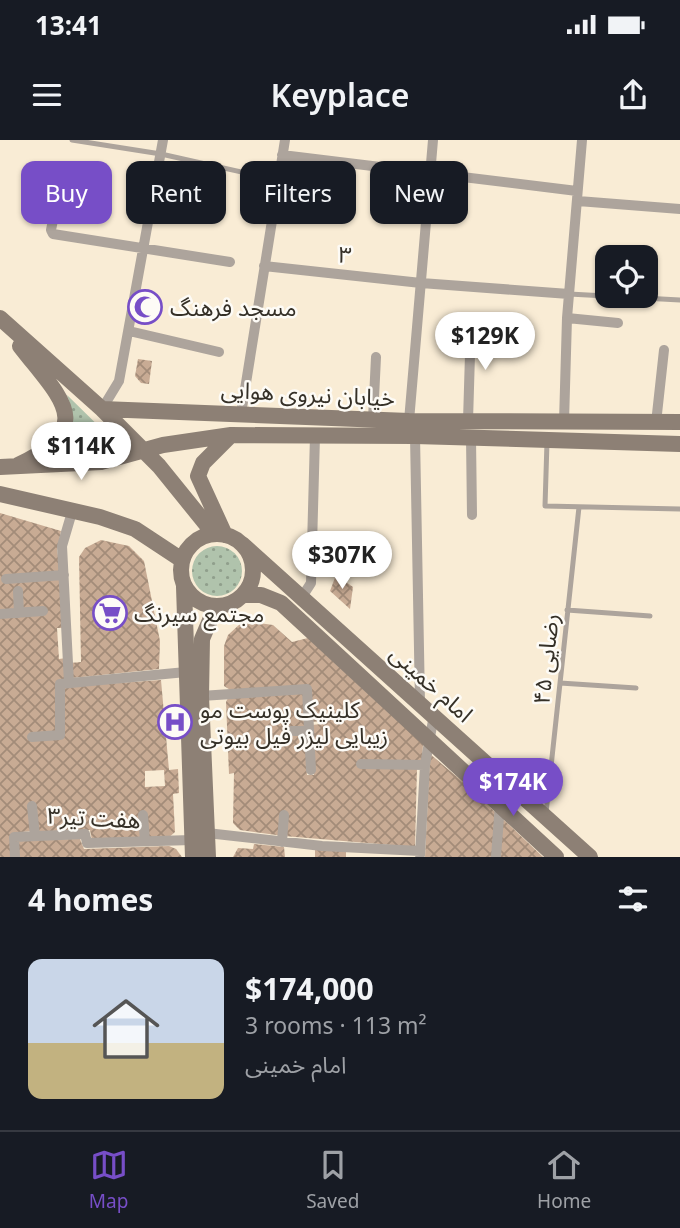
<!DOCTYPE html>
<html lang="en">
<head>
<meta charset="utf-8">
<style>
	:root { --surface:#171b24; --page:#242831; --text:#f1f3f6; --muted:#9ea1a6; --line:#363941; --accent:#774ec7 }
	body { margin:0; font-family:"Noto Sans","Noto Sans Arabic",sans-serif; background:var(--page); color:var(--text); height:100vh; display:flex; flex-direction:column; font-size:26px; white-space:nowrap }
	* { box-sizing:border-box; margin:0 }
	p { font-size:23px; color:var(--muted) }
	.icon { flex:none; width:38px; height:38px; fill:none; stroke:currentColor; stroke-width:2; stroke-linecap:round; stroke-linejoin:round }
	.map { position:relative; height:717px; overflow:hidden }
	.sheet { display:flex; flex-direction:column; background:var(--surface); flex:1 }
	.sheet>* { flex:none }
	.hud { position:absolute; left:21px; top:21px; width:639px; height:63px; display:flex; gap:14px }
	.buttons { position:absolute; left:595px; top:105px; display:grid; gap:14px }
	.buttons a { display:grid; place-items:center; width:63px; height:63px; border-radius:14px; background:var(--surface); box-shadow:0 2px 5px #0004; font-size:35px }
	.price { position:absolute; translate:-50% -60px; padding:0 16px; border-radius:24px; background:#fff; color:#222; font-size:23px; line-height:46px; filter:drop-shadow(0 2px 4px #0008) }
	.price::after { content:''; position:absolute; left:50%; top:42px; width:21px; height:16px; margin-left:-10px; background:inherit; clip-path:polygon(0 0,100% 0,50% 100%) }
	.price.active { background:var(--accent); color:#fff }
	ul { padding:0; list-style:none }
	li { display:flex; align-items:center; gap:21px; height:175px; padding:0 28px }
	li+li { border-top:2px solid var(--line) }
	li span { display:grid; place-items:center; flex:none; width:196px; height:140px; border-radius:14px; color:#555 }
	li>.icon { margin-inline-start:auto }
	span .icon { width:84px; height:84px; fill:#fffc; stroke-width:1 }
	li b { font-size:30px }
	h2 { display:flex; justify-content:space-between; align-items:center; height:84px; padding:0 28px; font-size:30px }
	.pill { padding:0 24px; border-radius:14px; background:var(--surface); box-shadow:0 2px 5px #0004; font-size:24px; line-height:63px }
	.pill.active { background:var(--accent); color:#fff }
	.status { display:flex; justify-content:space-between; align-items:center; height:49px; padding:0 35px; background:var(--surface); direction:ltr }
	.status svg { height:19px; fill:currentColor }
	header { display:flex; justify-content:space-between; align-items:center; height:91px; padding:0 28px; background:var(--surface); font-size:32px; font-weight:600 }
	.tabs { display:flex; justify-content:space-around; align-items:center; height:98px; border-top:2px solid var(--line); background:var(--surface); font-size:19px; color:var(--muted) }
	.tabs a { display:grid; justify-items:center; gap:4px }
	.tabs .active { color:var(--accent) }
	.map>svg:first-child { display:block }
	.grass { fill:url(#grass-dots) }
	.building { fill:url(#building-cross-hatch); fill-rule:evenodd }
	.lines { fill:none; stroke-linecap:round; stroke-linejoin:round }
	.lane { stroke:#ada49c; stroke-width:5 }
	.street { stroke:#ada49c; stroke-width:10 }
	.secondary { stroke:#8d8075; stroke-width:16 }
	.labels { text-anchor:middle; dominant-baseline:central; stroke-width:5; stroke-linejoin:round; paint-order:stroke }
	.street-label { font-size:23px; fill:#353027; stroke:#fdfbf6 }
	.poi-label { font-size:23px; fill:#353027; stroke:#fdfbf6; text-anchor:start }
</style>
</head>
<body>
<div class="status"><b>13:41</b><svg viewBox="0 0 49 12"><path d="M0 12V9h3v3zM5 12V6h3v6zM10 12V3h3v9zM15 12V0h3v12zM26 1h20v11H26zM47 4h2v5h-2z"/></svg></div>
<header><svg class="icon" aria-label="menu" viewBox="0 0 24 24"><path d="M4 6h16M4 12h16M4 18h16"/></svg>Keyplace<svg class="icon" aria-label="share" viewBox="0 0 24 24"><path d="M12 15V3M7 8l5-5 5 5M5 13v7h14v-7"/></svg></header>
<div class="map">
<svg width="680" height="717" viewBox="0 0 680 717">
	<defs>
		<pattern id="grass-dots" width="8" height="8" patternUnits="userSpaceOnUse" patternTransform="scale(1.75)"><rect width="8" height="8" fill="#b0c3ac"/><path d="M2 2h.1M6 6h.1" fill="none" stroke="#909f8c" stroke-width="1.8" stroke-linecap="round"/></pattern>
		<pattern id="building-cross-hatch" width="8" height="8" patternUnits="userSpaceOnUse" patternTransform="scale(1.75)"><rect width="8" height="8" fill="#c8ab94"/><path d="M0 0l8 8M0 8l8-8" fill="none" stroke="#a38c79"/></pattern>
	</defs>
	<rect width="100%" height="100%" fill="#f9ecd5"/>
	<path class="grass" d="M 67,255 L 118,305 L 99,312 L 53,317 C 71,297 77,281 67,255 Z
		M192 431a25 25 0 1 1 50 0a25 25 0 1 1-50 0Z"/>
	<path class="building" d="M 138,219 L 152,221 L 149,244 L 141,243 L 135,236 Z
		M 0,373 L 61,391 L 57,410 L 61,433 L 4,437 L 4,441 L 62,438 L 64,488 L 57,488 L 59,519 L 66,518 L 67,541 L 57,541 L 58,593 L 30,595 L 30,599 L 60,598 L 62,595 L 63,547 L 161,540 L 169,630 L 178,629 L 179,653 L 173,654 L 175,692 L 168,698 L 147,699 L 145,674 L 142,674 L 143,697 L 92,700 L 90,690 L 36,694 L 33,663 L 29,664 L 32,691 L 12,693 L 13,717 L 0,717 L 0,476 L 45,473 L 44,469 L 20,470 L 19,450 L 16,450 L 17,471 L 0,472 ZM 164,630 L 165,646 L 145,647 L 145,631 Z
		M 101,400 L 129,406 L 144,421 L 160,501 L 159,529 L 72,538 L 70,523 L 81,522 L 79,417 L 85,408 Z
		M 336,435 L 353,447 L 350,469 L 330,451 Z
		M 259,483 L 273,485 L 292,502 L 308,498 L 423,604 L 422,621 L 417,628 L 415,707 L 284,696 L 240,690 L 233,683 L 234,633 L 229,634 L 226,562 L 228,558 L 304,553 L 306,589 L 284,590 L 284,594 L 305,596 L 307,635 L 314,635 L 311,585 L 322,584 L 322,581 L 311,582 L 309,546 L 232,551 L 224,546 L 224,506 L 228,495 L 240,484 Z
		M 430,614 L 469,647 L 467,654 L 479,662 L 482,659 L 495,672 L 492,717 L 425,717 Z
		M 504,680 L 543,717 L 500,717 L 500,682 Z
		M 80,699 L 84,709 L 169,706 L 176,709 L 182,717 L 17,717 L 15,700 Z
		M 254,704 L 284,707 L 285,717 L 233,717 L 238,708 L 253,709 Z
		M 315,709 L 346,711 L 346,717 L 315,717 Z"/>
	<g class="lines">
		<path class="lane" d="M 72,0 L 161,14 L 277,40
			M 569,154 L 680,160
			M 547,302 L 545,366 L 680,369
			M 567,470 L 650,476
			M 560,543 L 636,548
			M 546,673 L 579,367"/>
		<path class="street" d="M 282,15 L 577,51
			M 578,61 L 680,69
			M 56,65 L 51,90 L 53,94 L 230,122
			M 264,126 L 421,143 L 569,154
			M 567,178 L 618,183
			M 129,191 L 219,212
			M 102,269 L 119,241 L 163,0
			M 241,274 L 285,0
			M 373,279 L 376,217
			M 409,281 L 433,0
			M 468,281 L 471,181
			M 564,282 L 567,178 L 582,0
			M 656,283 L 664,210
			M 415,296 L 420,562
			M 471,298 L 472,375
			M 6,439 L 64,435
			M 18,451 L 19,473
			M 302,457 L 311,443 L 315,296
			M 0,474 L 43,471
			M 69,543 L 62,406 L 72,372
			M 201,556 L 307,549 L 311,630
			M 290,591 L 309,591
			M 32,597 L 60,595 L 60,544 L 186,532
			M 361,624 L 425,625
			M 32,666 L 35,696
			M 143,675 L 145,701
			M 207,693 L 322,706 L 420,711
			M 282,702 L 284,675
			M 420,715 L 425,625 L 434,575
			M 15,717 L 14,697 L 85,694 L 87,703 L 192,700
			M 496,717 L 502,638"/>
		<path class="secondary" d="M 0,178 L 102,269 L 159,326 L 214,394
			M 102,269 L 409,281 L 680,282
			M 18,325 C 99,287 60,258 20,206
			M 0,327 L 101,322 L 163,305 L 231,295 L 415,296 L 680,304
			M 0,354 L 100,377 L 135,389 L 182,420
			M181 430a36 36 0 1 1 72 0a36 36 0 1 1-72 0Z
			M 225,395 L 198,336 L 203,323 L 231,295
			M 242,404 L 590,717
			M 184,447 L 193,717
			M 243,455 L 261,455 L 281,463 L 556,717
			M 208,717 L 201,556 L 202,499 L 216,466"/>
	</g>
	<defs>
		<g id="mosque-ring" transform="scale(1.75)"><circle r="9.5" fill="#fdfbf6" stroke="#774ec7" stroke-width="1.5"/><path d="M3.5-4.9A6 6 0 1 0 3.5 4.9A5 5 0 1 1 3.5-4.9Z" fill="#774ec7"/></g>
		<g id="supermarket-ring" transform="scale(1.75)"><circle r="9.5" fill="#fdfbf6" stroke="#774ec7" stroke-width="1.5"/><path d="M-6-5.5h2.5l.6 2H6L4.5 2H-2.5L-4.4-4H-6ZM-1.5 3.2a1.3 1.3 0 1 0 .1 0ZM3 3.2a1.3 1.3 0 1 0 .1 0Z" fill="#774ec7"/></g>
		<g id="hospital-ring" transform="scale(1.75)"><circle r="9.5" fill="#fdfbf6" stroke="#774ec7" stroke-width="1.5"/><path d="M-5-5h3v3.5h4V-5h3V5h-3V1.5h-4V5h-3Z" fill="#774ec7"/></g>
	</defs>
	<g fill-rule="evenodd">
		<use href="#mosque-ring" x="145" y="167"/>
		<use href="#supermarket-ring" x="110" y="473"/>
		<use href="#hospital-ring" x="175" y="582"/>
	</g>
	<g class="labels">
		<g class="street-label">
			<text transform="translate(345 114) rotate(6)">۳</text>
			<text transform="translate(308 253) rotate(3)">خیابان نیروی هوایی</text>
			<text transform="translate(545 519) rotate(-84)">رضایی ۴۵</text>
			<text transform="translate(432 543) rotate(42)">امام خمینی</text>
			<text transform="translate(94 677) rotate(3)">هفت تیر۳</text>
		</g>
		<g class="poi-label">
			<text x="170" y="167">مسجد فرهنگ</text>
			<text x="134" y="473">مجتمع سیرنگ</text>
			<text x="200" y="569">کلینیک پوست مو<tspan x="200" dy="26">زیبایی لیزر فیل بیوتی</tspan></text>
		</g>
	</g>
</svg>
<div class="buttons">
<a><svg class="icon" aria-label="locate" viewBox="0 0 24 24"><circle cx="12" cy="12" r="6"/><path d="M12 2v4M12 18v4M2 12h4M18 12h4"/></svg></a>
</div>
<b class="price" style="left:485px;top:232px">$129K</b>
<b class="price" style="left:81px;top:342px">$114K</b>
<b class="price" style="left:342px;top:451px">$307K</b>
<b class="price active" style="left:513px;top:678px">$174K</b>
<div class="hud">
<a class="pill active">Buy</a>
<a class="pill">Rent</a>
<a class="pill">Filters</a>
<a class="pill">New</a>
</div>
</div>
<section class="sheet">
<h2>4 homes<svg class="icon" aria-label="filters" viewBox="0 0 24 24"><path d="M4 7h16M4 17h16"/><circle cx="9" cy="7" r="2"/><circle cx="15" cy="17" r="2"/></svg></h2>
<ul>
<li><span style="background:linear-gradient(#c9d6e8 60%,#c2b280 0)"><svg class="icon" aria-label="home" viewBox="0 0 24 24"><path d="M3 11l9-7 9 7M6 9v11h12V9"/></svg></span><div><b>$174,000</b><p>3 rooms · 113 m²</p><p>امام خمینی</p></div></li>
</ul>
</section>
<nav class="tabs">
<a class="active"><svg class="icon" aria-label="map" viewBox="0 0 24 24"><path d="M3 6l6-2 6 2 6-2v14l-6 2-6-2-6 2zM9 4v14M15 6v14"/></svg>Map</a>
<a><svg class="icon" aria-label="saved" viewBox="0 0 24 24"><path d="M7 4h10v16l-5-4-5 4z"/></svg>Saved</a>
<a><svg class="icon" aria-label="home" viewBox="0 0 24 24"><path d="M3 11l9-7 9 7M6 9v11h12V9"/></svg>Home</a>
</nav>
</body>
</html>
